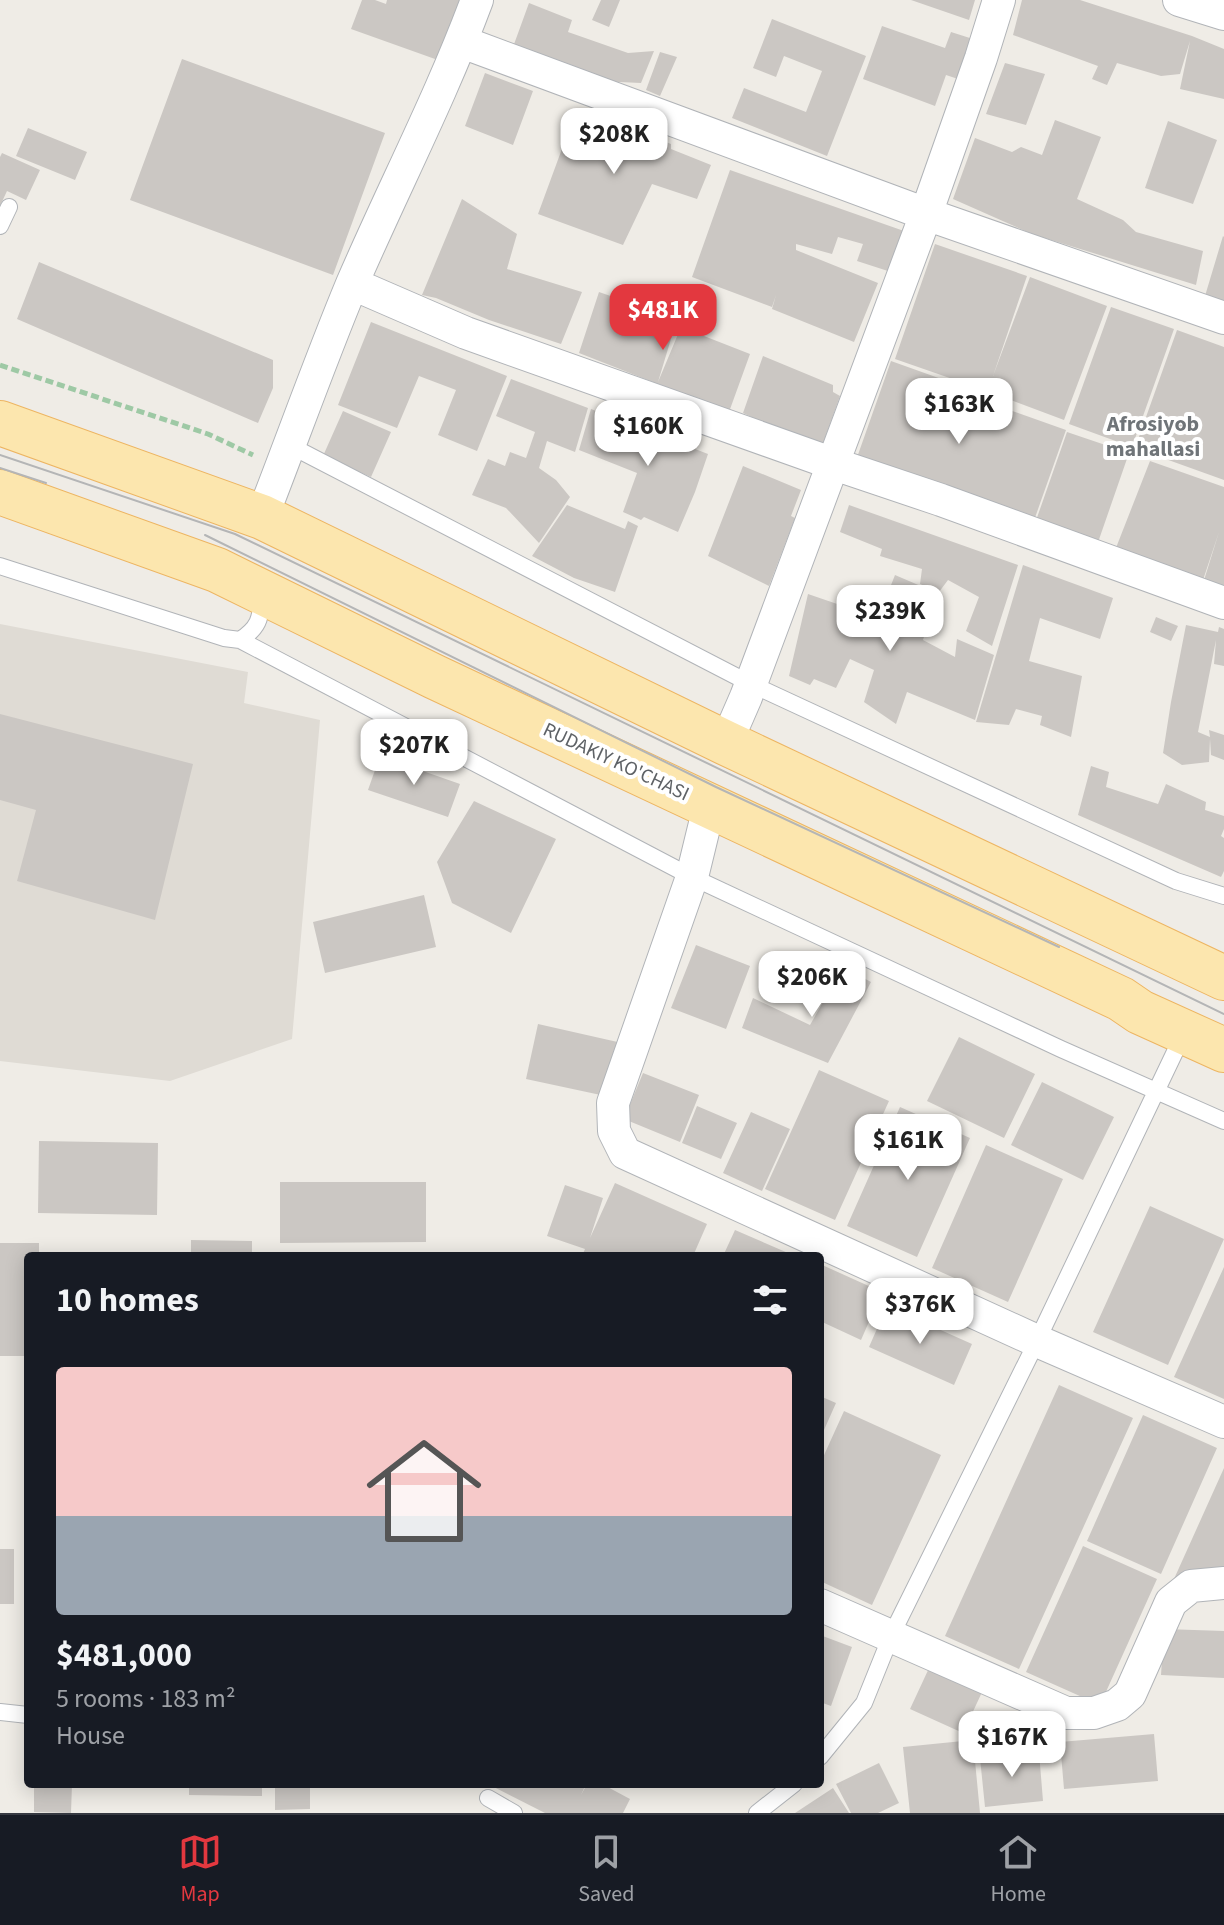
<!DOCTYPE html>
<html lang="en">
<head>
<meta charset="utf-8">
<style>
	:root { --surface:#171b24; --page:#242831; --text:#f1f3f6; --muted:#9ea1a6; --line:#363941; --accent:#e3383f }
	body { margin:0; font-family:"Source Sans 3",sans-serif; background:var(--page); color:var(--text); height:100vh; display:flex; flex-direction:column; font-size:30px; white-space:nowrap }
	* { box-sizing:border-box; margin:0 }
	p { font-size:26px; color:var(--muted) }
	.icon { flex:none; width:44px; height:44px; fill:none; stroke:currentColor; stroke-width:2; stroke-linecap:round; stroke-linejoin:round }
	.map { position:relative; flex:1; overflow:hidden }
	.drawer { position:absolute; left:24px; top:1252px; width:800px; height:536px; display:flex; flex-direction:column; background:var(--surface); border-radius:8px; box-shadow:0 4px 20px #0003 }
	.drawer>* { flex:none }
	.price { position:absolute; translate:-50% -68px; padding:0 18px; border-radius:16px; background:#fff; color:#222; font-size:26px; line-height:52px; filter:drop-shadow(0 2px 4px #0008) }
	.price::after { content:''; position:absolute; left:50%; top:48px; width:24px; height:18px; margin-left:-12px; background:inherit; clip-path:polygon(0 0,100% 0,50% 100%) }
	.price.current { background:var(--accent); color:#fff }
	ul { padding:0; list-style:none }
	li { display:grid; align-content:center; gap:16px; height:424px; padding:0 32px }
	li+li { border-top:2px solid var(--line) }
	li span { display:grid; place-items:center; height:248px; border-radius:8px; color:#555 }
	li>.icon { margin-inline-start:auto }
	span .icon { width:144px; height:144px; fill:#fffc; stroke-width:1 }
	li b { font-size:34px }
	h2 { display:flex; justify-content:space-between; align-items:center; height:96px; padding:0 32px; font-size:34px }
	.tabs { display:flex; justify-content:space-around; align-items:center; height:112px; border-top:2px solid var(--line); background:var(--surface); font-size:22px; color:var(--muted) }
	.tabs a { display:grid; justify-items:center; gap:4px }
	.tabs .current { color:var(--accent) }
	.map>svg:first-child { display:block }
	.education { fill:#dfdbd4 }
	.building { fill:#cbc7c3 }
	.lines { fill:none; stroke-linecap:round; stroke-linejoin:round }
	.lane-casing { stroke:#b1b4b8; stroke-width:18 }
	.street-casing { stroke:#b1b4b8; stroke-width:34 }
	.primary-casing { stroke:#edb562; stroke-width:46 }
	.path { stroke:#9ec9a5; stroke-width:5; stroke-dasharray:8 4; stroke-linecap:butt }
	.lane { stroke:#fff; stroke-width:16 }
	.street { stroke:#fff; stroke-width:32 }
	.primary { stroke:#fce6ae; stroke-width:44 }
	.tram { stroke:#b4b5b6; stroke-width:2 }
	.labels { text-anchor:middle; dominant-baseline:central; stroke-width:8; stroke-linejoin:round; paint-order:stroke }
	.street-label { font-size:20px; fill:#5e6266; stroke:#fff }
	.neighbourhood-label { font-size:22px; font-weight:bold; fill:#6f7478; stroke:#fff }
</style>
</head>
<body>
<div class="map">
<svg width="1224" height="1813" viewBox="0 0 1224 1813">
	<rect width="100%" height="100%" fill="#efece6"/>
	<path class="education" d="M 0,624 L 248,672 L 244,703 L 320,720 L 292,1039 L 170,1081 L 0,1061 Z"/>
	<path class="building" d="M 362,0 L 375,0 L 386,4 L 387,0 L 473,0 L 449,64 L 351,29 Z
		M 601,0 L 620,0 L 609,27 L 592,20 Z
		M 911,0 L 975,0 L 969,20 Z
		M 1022,0 L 1080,0 L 1192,36 L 1224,49 L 1224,99 L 1180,89 L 1190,41 L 1180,74 L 1161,76 L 1117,63 L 1107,85 L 1092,79 L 1098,66 L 1013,35 Z
		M 529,3 L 572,20 L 568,32 L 628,53 L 654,51 L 641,83 L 598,81 L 513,47 Z
		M 772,19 L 866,56 L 827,156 L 732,118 L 744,88 L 806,112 L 822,71 L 784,56 L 776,77 L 753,68 Z
		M 882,26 L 945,48 L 951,32 L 973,39 L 958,79 L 946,75 L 935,106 L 863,79 Z
		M 660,52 L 677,57 L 660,96 L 646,90 Z
		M 182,59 L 385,133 L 333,275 L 130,200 Z
		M 1005,63 L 1045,74 L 1026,125 L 986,114 Z
		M 485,73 L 533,91 L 513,145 L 465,126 Z
		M 577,108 L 671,144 L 671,149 L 711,165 L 697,199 L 652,184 L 623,245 L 538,214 Z
		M 1055,120 L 1101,137 L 1077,199 L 1123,220 L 1136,232 L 1203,251 L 1196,285 L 1032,234 L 953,199 L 975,138 L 1012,152 L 1021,147 L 1042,155 Z
		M 1168,121 L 1217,140 L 1193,204 L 1145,188 Z
		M 28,128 L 87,152 L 75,180 L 16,156 Z
		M 2,153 L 40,170 L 26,200 L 7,191 L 0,206 L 0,157 Z
		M 730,170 L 904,231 L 891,272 L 857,261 L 863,244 L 838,237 L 832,254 L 796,244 L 796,250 L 878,283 L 854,342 L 772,309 L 776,295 L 772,307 L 692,277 Z
		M 462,199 L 517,234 L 507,269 L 582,292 L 561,344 L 489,320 L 436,298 L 422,295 Z
		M 1223,236 L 1224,237 L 1224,303 L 1205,296 Z
		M 935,244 L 1027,276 L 993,376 L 1030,277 L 1107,306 L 1064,420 L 987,391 L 895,359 Z
		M 39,262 L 273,360 L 273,388 L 258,423 L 17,319 Z
		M 599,292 L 677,319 L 658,382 L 681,327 L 750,354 L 729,412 L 579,353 Z
		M 1111,307 L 1174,329 L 1132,447 L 1069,424 Z
		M 371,322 L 507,376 L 477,451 L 438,435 L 456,390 L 419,376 L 397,428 L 338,405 Z
		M 1177,330 L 1224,347 L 1224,480 L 1135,448 Z
		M 763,356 L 833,385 L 833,392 L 840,396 L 821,449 L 743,413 Z
		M 891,361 L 989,396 L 987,402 L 1066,430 L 1031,529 L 854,466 Z
		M 511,379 L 588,408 L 575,452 L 547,441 L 539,468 L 556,480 L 570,497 L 539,543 L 506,508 L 472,495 L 488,459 L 505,466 L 510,452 L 526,458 L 535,432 L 496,416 Z
		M 591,409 L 708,454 L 695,492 L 678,532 L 644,517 L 641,520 L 623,512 L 637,473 L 579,450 Z
		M 343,411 L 391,432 L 371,477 L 323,456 Z
		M 1067,432 L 1129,453 L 1095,551 L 1033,529 Z
		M 1150,461 L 1224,487 L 1224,601 L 1200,593 L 1219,532 L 1199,592 L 1112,558 Z
		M 743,466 L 801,490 L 791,516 L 795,518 L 769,586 L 708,556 Z
		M 567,505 L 625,529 L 628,521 L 638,526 L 615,592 L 574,578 L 532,556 Z
		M 849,505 L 1018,565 L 992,646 L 966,631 L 979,597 L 948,580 L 939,592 L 920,584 L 922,569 L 880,556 L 882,549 L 840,532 Z
		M 1023,565 L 1113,598 L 1100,639 L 1040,618 L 1029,661 L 1082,676 L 1071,737 L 1040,725 L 1042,716 L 1016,709 L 1009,725 L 976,722 Z
		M 895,575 L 937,593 L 923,640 L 955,657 L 957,639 L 994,655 L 975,720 L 907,692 L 896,724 L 864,702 L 874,670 L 850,659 L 836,688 L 814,679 L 810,685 L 789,676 L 808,594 L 878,618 Z
		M 1156,617 L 1178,626 L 1171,641 L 1150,632 Z
		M 1186,625 L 1218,632 L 1219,627 L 1224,629 L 1224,666 L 1214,664 L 1216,640 L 1198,732 L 1210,737 L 1209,730 L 1224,735 L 1224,760 L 1211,755 L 1210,739 L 1209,762 L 1182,765 L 1163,753 L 1171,702 Z
		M 0,714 L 193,764 L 155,920 L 17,881 L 36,810 L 0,800 Z
		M 380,756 L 460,784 L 448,817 L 368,790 Z
		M 1091,766 L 1109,772 L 1106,787 L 1158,804 L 1166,784 L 1206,802 L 1205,810 L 1224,816 L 1224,829 L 1221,836 L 1224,838 L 1224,871 L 1221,877 L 1078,815 Z
		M 474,801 L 556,839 L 511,933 L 452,903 L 437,862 Z
		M 424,895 L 436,947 L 325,973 L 313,922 Z
		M 696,945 L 750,966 L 726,1029 L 671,1008 Z
		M 843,967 L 871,982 L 828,1063 L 742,1028 L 753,998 L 810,1025 Z
		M 538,1024 L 622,1043 L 610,1097 L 526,1079 Z
		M 959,1037 L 1035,1074 L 1004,1138 L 927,1101 Z
		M 819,1070 L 889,1101 L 835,1220 L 765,1189 Z
		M 643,1073 L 699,1095 L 680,1142 L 624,1119 Z
		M 1042,1082 L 1114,1117 L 1083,1180 L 1011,1145 Z
		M 697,1106 L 737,1123 L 721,1159 L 682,1143 Z
		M 900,1107 L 970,1138 L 917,1257 L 847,1226 Z
		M 751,1112 L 790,1129 L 762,1191 L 723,1173 Z
		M 39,1141 L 158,1143 L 157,1215 L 38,1213 Z
		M 986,1145 L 1063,1179 L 1008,1302 L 932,1268 Z
		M 280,1182 L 426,1182 L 426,1242 L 280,1243 Z
		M 615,1183 L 707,1224 L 693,1256 L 582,1256 L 585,1249 L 547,1236 L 565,1185 L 603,1198 L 590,1238 Z
		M 1150,1206 L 1224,1239 L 1168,1365 L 1093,1332 Z
		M 735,1230 L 795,1256 L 723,1256 Z
		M 191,1240 L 252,1241 L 252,1256 L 191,1256 Z
		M 0,1243 L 39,1243 L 39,1256 L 28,1256 L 28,1356 L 0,1356 Z
		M 820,1264 L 882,1292 L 861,1340 L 820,1321 Z
		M 1224,1267 L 1224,1399 L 1174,1377 Z
		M 887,1306 L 972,1344 L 954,1385 L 869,1347 Z
		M 1059,1385 L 1133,1418 L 1019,1669 L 945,1636 Z
		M 820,1396 L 836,1403 L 820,1439 Z
		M 844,1411 L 941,1455 L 872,1605 L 820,1581 L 820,1464 Z
		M 1143,1415 L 1217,1448 L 1161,1574 L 1087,1541 Z
		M 1224,1468 L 1224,1576 L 1174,1579 Z
		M 1083,1546 L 1157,1579 L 1100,1705 L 1026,1672 Z
		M 0,1549 L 14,1549 L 14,1604 L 0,1604 Z
		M 1164,1629 L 1224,1631 L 1224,1678 L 1161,1675 Z
		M 820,1635 L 852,1647 L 831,1706 L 820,1702 Z
		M 930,1666 L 983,1690 L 963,1733 L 910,1709 Z
		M 1154,1734 L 1158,1781 L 1064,1789 L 1060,1742 Z
		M 973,1740 L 980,1813 L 910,1813 L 903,1747 Z
		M 1039,1752 L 1043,1801 L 985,1807 L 980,1758 Z
		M 879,1763 L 899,1803 L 878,1813 L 851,1813 L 836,1784 Z
		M 34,1784 L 72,1784 L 71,1813 L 34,1812 Z
		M 189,1784 L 262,1784 L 262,1796 L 189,1795 Z
		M 275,1784 L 310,1784 L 310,1809 L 275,1810 Z
		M 488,1784 L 586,1784 L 581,1795 L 587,1784 L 602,1784 L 630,1799 L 623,1813 L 545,1813 Z
		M 833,1788 L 849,1813 L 795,1813 Z"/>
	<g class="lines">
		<g class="lane-casing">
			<path id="lane" d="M 0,226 L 9,207
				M 289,445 L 751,684 L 1176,881 L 1224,896
				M 0,566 L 224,638 L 240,640 C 261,626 260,617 263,594
				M 240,640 L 692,877 L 1061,1049 L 1224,1121
				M 0,1712 L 28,1715
				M 820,1757 L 864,1703 L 891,1636 L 1037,1341 L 1183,1035
				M 488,1798 L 514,1813
				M 757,1813 L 794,1784"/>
		</g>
		<g class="street-casing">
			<path id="street" d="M 1179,0 L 1224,14
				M 462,42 L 926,214 L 1224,318
				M 353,284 L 466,333 L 834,464 L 941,500 L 1224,603
				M 262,517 C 292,440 320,361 352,284 C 393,189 441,97 477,0
				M 726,743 L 746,697 L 926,214 L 981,58 L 999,0
				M 709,807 L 692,877 L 613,1103 L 614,1131 L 625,1153 L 1037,1341 L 1224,1422
				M 820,1605 L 1066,1713 L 1094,1713 L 1117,1705 L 1130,1694 L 1171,1602 L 1191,1586 L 1224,1583"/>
		</g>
		<g class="primary-casing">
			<path id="primary" d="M 0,423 L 262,517 L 726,743 L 1224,978
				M 0,492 L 217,570 L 435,677 L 1121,999 L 1140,1012 L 1224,1050"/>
		</g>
		<path class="path" d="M 0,365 L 208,434 L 253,455"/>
		<use href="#lane" class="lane"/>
		<use href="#street" class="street"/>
		<use href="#primary" class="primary"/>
		<path class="tram" d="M 0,455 L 235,534 L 1224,1014
			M 0,468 L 46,483
			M 205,535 L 716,787 L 1059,947"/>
	</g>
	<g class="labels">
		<g class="street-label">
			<text transform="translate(616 762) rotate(25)">RUDAKIY KO'CHASI</text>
		</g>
		<g class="neighbourhood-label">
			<text x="1153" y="424">Afrosiyob<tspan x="1153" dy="25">mahallasi</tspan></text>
		</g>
	</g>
</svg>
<b class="price" style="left:614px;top:176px">$208K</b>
<b class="price current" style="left:663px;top:352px">$481K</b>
<b class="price" style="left:959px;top:446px">$163K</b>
<b class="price" style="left:648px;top:468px">$160K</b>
<b class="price" style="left:890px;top:653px">$239K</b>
<b class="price" style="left:414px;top:787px">$207K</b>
<b class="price" style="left:812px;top:1019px">$206K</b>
<b class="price" style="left:908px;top:1182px">$161K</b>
<b class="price" style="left:920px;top:1346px">$376K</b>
<b class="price" style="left:1012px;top:1779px">$167K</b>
<section class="drawer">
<h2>10 homes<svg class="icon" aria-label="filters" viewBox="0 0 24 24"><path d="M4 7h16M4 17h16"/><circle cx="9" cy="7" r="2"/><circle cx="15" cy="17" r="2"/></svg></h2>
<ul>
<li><span style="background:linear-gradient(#f6c9c9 60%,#9aa5b1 0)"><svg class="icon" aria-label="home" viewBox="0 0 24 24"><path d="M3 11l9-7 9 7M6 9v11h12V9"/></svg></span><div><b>$481,000</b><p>5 rooms · 183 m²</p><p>House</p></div></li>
</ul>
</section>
</div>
<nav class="tabs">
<a class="current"><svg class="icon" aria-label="map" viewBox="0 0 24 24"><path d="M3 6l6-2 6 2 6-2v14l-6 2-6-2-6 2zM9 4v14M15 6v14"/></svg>Map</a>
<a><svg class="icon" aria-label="saved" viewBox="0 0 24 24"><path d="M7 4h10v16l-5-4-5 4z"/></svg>Saved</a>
<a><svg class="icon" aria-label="home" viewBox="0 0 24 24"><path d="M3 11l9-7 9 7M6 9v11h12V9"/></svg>Home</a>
</nav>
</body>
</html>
